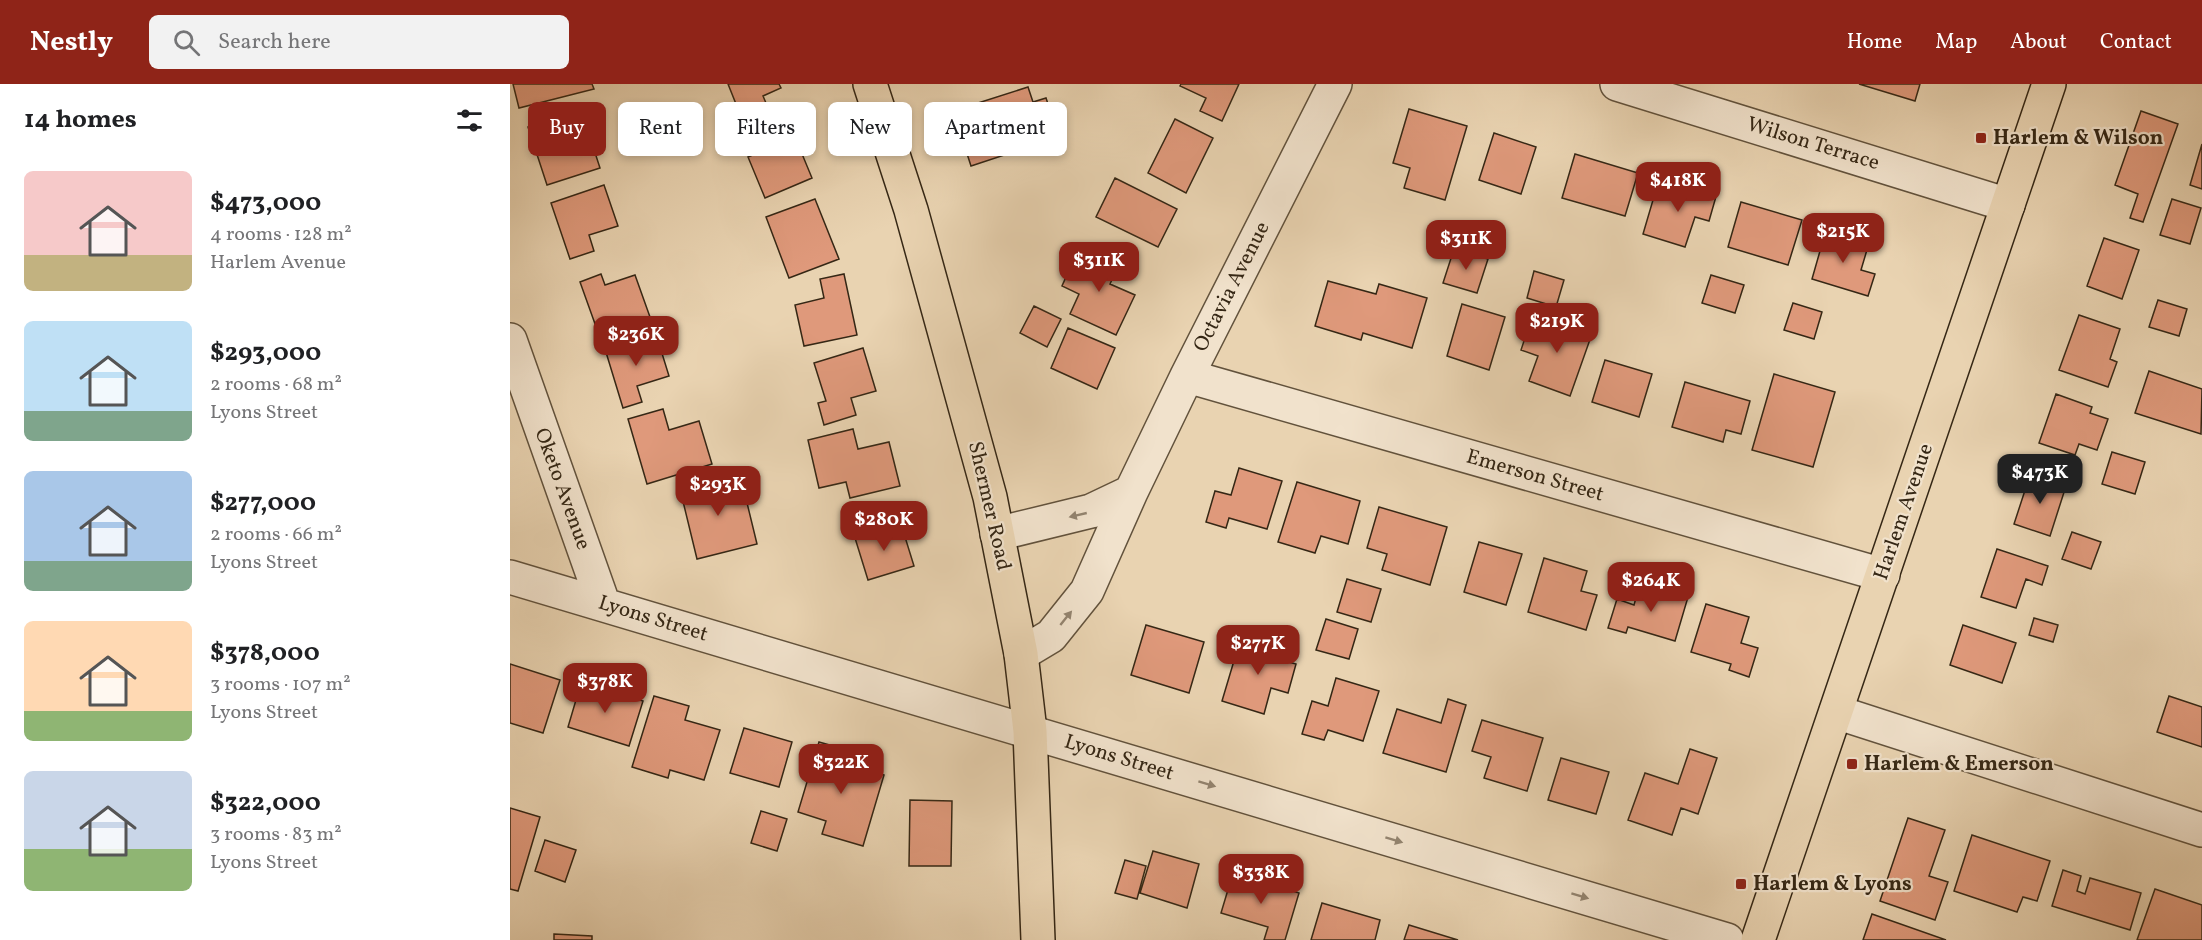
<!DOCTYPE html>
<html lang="en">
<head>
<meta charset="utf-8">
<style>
	:root { --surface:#fff; --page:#f2f2f2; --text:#202124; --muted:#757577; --accent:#8f2418 }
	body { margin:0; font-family:Vollkorn,serif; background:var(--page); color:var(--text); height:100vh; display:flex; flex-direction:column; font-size:22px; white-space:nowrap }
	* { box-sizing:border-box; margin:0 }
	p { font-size:20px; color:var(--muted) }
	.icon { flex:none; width:33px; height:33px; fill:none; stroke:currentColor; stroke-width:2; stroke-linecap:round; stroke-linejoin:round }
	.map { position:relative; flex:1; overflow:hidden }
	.side { display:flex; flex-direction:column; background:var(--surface); width:510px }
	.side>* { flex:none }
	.guide { position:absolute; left:18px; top:18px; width:570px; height:54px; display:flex; gap:12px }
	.price { position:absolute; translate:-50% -51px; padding:0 14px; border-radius:12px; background:var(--accent); color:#fff; font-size:20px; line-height:39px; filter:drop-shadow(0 2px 3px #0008) }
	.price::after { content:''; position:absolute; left:50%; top:36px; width:18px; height:14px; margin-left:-9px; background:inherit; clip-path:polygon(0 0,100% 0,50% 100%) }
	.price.selected { background:#222; color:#fff }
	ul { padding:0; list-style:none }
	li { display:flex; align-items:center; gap:18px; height:150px; padding:0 24px }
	li span { display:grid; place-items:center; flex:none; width:168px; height:120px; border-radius:9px; color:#555 }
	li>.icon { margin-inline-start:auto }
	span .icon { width:72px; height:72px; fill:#fffc; stroke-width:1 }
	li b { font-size:26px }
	h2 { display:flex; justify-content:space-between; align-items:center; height:72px; padding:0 24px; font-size:26px }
	.chip { padding:0 21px; border-radius:9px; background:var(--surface); box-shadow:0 3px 9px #0003; font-size:21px; line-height:54px }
	.chip.selected { background:var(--accent); color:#fff }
	header { display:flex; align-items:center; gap:36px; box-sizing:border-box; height:84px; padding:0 30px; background:var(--accent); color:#fff }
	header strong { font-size:28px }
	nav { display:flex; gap:33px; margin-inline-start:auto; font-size:21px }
	.search { width:420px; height:54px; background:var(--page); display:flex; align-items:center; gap:15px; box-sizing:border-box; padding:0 21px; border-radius:9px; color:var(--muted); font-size:22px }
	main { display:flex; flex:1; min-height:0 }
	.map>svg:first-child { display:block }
	.building { fill:#df997b; stroke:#352715; stroke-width:1.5 }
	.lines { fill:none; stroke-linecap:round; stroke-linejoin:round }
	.minor-casing { stroke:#62523c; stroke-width:36 }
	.major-casing { stroke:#352715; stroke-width:36 }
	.minor { stroke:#f1e2cc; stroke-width:33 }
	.major { stroke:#e9d3b1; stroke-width:33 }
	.oneway { fill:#938470 }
	.poi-dot { fill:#8f2418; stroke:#f1e2cc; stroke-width:2 }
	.labels { text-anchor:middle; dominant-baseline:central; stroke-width:4.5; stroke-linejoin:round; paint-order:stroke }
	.poi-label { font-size:21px; font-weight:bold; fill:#352715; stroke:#f1e2cc; text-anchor:start }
	.street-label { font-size:21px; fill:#352715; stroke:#f1e2cc }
</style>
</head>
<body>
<header>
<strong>Nestly</strong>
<div class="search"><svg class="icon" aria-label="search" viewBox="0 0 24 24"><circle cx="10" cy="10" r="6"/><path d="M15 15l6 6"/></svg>Search here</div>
<nav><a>Home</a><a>Map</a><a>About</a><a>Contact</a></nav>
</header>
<main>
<section class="side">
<h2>14 homes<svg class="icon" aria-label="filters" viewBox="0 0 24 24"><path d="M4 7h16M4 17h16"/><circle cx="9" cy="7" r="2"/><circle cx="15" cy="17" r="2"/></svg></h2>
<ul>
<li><span style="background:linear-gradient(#f6c9c9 70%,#c2b280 0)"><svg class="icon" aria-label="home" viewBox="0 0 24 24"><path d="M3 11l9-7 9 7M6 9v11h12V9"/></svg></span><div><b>$473,000</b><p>4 rooms · 128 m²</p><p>Harlem Avenue</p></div></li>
<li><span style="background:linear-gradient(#bfe0f5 75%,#7fa58c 0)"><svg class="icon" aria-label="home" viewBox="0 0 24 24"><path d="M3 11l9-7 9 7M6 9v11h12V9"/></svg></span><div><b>$293,000</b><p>2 rooms · 68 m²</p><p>Lyons Street</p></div></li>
<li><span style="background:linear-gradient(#a9c7e8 75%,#7fa58c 0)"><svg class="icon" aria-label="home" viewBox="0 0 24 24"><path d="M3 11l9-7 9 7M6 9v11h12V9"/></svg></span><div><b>$277,000</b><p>2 rooms · 66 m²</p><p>Lyons Street</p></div></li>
<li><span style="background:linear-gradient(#ffd9b3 75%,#8fb573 0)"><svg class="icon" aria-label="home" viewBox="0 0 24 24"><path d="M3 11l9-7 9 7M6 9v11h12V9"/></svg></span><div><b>$378,000</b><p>3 rooms · 107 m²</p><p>Lyons Street</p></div></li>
<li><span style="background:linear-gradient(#c9d6e8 65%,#8fb573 0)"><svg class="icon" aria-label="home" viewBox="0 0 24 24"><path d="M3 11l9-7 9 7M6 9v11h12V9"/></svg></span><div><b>$322,000</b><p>3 rooms · 83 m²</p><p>Lyons Street</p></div></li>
</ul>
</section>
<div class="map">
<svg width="1692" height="856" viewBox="0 0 1692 856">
	<rect width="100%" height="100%" fill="#e9d3b1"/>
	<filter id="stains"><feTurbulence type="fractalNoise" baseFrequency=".00333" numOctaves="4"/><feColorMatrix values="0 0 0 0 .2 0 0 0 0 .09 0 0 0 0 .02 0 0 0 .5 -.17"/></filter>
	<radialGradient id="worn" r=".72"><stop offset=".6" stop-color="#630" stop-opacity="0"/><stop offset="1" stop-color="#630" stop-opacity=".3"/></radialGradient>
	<path class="building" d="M 3,0 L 82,0 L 84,5 L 9,24 Z
		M 218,0 L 269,0 L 271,4 L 253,12 L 256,19 L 230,30 Z
		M 671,0 L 729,0 L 712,37 L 690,27 L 696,14 L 670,2 Z
		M 1349,0 L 1410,0 L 1405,17 Z
		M 518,3 L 523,18 L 536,14 L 549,53 L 461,82 L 451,51 L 475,43 L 468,19 Z
		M 899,25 L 957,42 L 935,116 L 894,104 L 900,84 L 883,79 Z
		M 1631,27 L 1668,40 L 1633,138 L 1620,134 L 1628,110 L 1605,101 Z
		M 665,35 L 703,54 L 676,109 L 638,89 Z
		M 41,36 L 46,50 L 76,41 L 90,84 L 37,101 L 18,43 Z
		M 984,49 L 1026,63 L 1011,110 L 969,96 Z
		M 285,53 L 302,94 L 255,114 L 238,73 Z
		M 1692,60 L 1692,105 L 1680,101 Z
		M 1065,70 L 1128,89 L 1115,132 L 1052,114 Z
		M 605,94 L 667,125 L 648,163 L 586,133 Z
		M 1148,99 L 1184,110 L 1186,102 L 1207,109 L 1199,137 L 1185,133 L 1175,163 L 1133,150 Z
		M 94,101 L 108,142 L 79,151 L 84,167 L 60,175 L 41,119 Z
		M 305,115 L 329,175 L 279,194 L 256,133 Z
		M 1662,115 L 1691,124 L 1680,160 L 1650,151 Z
		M 1231,118 L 1292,136 L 1278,181 L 1218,163 Z
		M 1316,146 L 1359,159 L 1351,186 L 1365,190 L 1358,212 L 1302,195 Z
		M 1594,154 L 1629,166 L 1612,215 L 1577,202 Z
		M 583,165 L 610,178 L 600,200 L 625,211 L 606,251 L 560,230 L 569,210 L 552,202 L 561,182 L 572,187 Z
		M 944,165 L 978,175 L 967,209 L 933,199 Z
		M 1024,187 L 1054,196 L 1046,223 L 1017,214 Z
		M 91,190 L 95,201 L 125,191 L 140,233 L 89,251 L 70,198 Z
		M 334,190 L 347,251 L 294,262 L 285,221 L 314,214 L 310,195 Z
		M 1201,191 L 1234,201 L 1225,229 L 1192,219 Z
		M 818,197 L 866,210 L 869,200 L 917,214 L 902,264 L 853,249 L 851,256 L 805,242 Z
		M 1648,216 L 1677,225 L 1669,252 L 1639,243 Z
		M 1283,219 L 1312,228 L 1304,255 L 1274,246 Z
		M 952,220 L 995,233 L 979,286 L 937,272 Z
		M 524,222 L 551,235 L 537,263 L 510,249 Z
		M 1569,231 L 1610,245 L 1600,275 L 1607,278 L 1598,303 L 1549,286 Z
		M 1042,232 L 1083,247 L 1060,312 L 1019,297 L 1028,272 L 1011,266 L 1019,242 L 1036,248 Z
		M 558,244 L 605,264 L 587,305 L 541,284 Z
		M 146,250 L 159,292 L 127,302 L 132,318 L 113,324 L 95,265 Z
		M 353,264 L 366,307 L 341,314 L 346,331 L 314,341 L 308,319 L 316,317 L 304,279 Z
		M 1095,276 L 1142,290 L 1129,333 L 1082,318 Z
		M 1639,287 L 1692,305 L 1691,350 L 1625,329 Z
		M 1264,290 L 1325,308 L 1303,383 L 1242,366 Z
		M 1175,298 L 1240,317 L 1231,350 L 1216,346 L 1213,358 L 1162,343 Z
		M 1546,310 L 1582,323 L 1580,329 L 1598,335 L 1587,366 L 1569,360 L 1565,371 L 1529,359 Z
		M 153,325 L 159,346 L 189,337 L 202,380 L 137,400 L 118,335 Z
		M 343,345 L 348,365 L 379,358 L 390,402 L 340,414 L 336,398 L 309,404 L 298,356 Z
		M 1602,368 L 1635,378 L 1625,410 L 1592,400 Z
		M 729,384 L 772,397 L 757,445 L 719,434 L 716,444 L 696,438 L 705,407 L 721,411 Z
		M 230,390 L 247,460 L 187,475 L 170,405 Z
		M 1520,391 L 1556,402 L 1540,452 L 1504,440 Z
		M 787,398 L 850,417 L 838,460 L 811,452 L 805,469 L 768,458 Z
		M 869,423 L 937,443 L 920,501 L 872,486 L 877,470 L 857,464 Z
		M 391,440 L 404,482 L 358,496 L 345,454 Z
		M 1562,448 L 1591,458 L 1581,485 L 1552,475 Z
		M 969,458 L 1012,470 L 996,521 L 954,508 Z
		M 1487,465 L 1538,482 L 1532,501 L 1516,495 L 1506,524 L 1471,513 Z
		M 1034,474 L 1077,487 L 1071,507 L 1087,511 L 1076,546 L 1018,528 Z
		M 837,495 L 871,505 L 861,538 L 827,528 Z
		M 1130,499 L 1178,513 L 1165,557 L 1118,543 L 1116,549 L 1098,544 L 1107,515 L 1124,521 Z
		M 1196,520 L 1239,533 L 1231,559 L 1248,564 L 1239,593 L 1219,586 L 1221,580 L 1181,568 Z
		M 1524,534 L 1548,541 L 1543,558 L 1519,551 Z
		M 816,535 L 848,545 L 839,575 L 806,566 Z
		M 636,541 L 694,558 L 679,609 L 621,591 Z
		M 1453,541 L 1506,559 L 1492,599 L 1440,581 Z
		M 742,552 L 772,560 L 767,575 L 786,580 L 778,609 L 761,604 L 754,630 L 712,617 L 726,570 L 736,573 Z
		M 0,580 L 50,596 L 33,649 L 0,639 Z
		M 826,594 L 869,607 L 853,657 L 818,646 L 814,656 L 792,650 L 802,617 L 818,622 Z
		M 71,599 L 133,617 L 119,662 L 58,643 Z
		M 144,612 L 179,622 L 175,636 L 210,646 L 194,696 L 160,686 L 158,694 L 122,683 Z
		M 1659,612 L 1692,623 L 1692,663 L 1647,648 Z
		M 938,615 L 956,621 L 936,688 L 873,669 L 887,625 L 931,639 Z
		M 972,636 L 1033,654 L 1017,707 L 974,694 L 981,673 L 962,667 Z
		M 234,644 L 282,658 L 269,703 L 220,689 Z
		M 309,658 L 341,667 L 337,680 L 374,691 L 353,762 L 312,750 L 316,737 L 288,728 Z
		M 1180,665 L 1207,674 L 1188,730 L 1171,724 L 1162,751 L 1118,736 L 1135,689 L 1168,700 Z
		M 1051,674 L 1099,688 L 1086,730 L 1038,716 Z
		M 400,716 L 442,717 L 441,782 L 399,782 Z
		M 0,724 L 30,733 L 8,807 L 0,805 Z
		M 251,727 L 277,735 L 267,767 L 241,759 Z
		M 1398,734 L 1435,746 L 1419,792 L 1438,798 L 1425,836 L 1370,817 Z
		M 1462,751 L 1540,777 L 1527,817 L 1513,813 L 1507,828 L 1444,807 Z
		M 35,756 L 66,766 L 55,798 L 25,787 Z
		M 643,767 L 689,780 L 677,824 L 630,809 Z
		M 615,776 L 636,782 L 627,815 L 605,809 Z
		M 1553,786 L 1571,792 L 1567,807 L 1575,810 L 1580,794 L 1631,809 L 1620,846 L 1542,822 Z
		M 723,789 L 789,809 L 775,856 L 754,856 L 758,843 L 711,829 Z
		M 1645,805 L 1692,821 L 1692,856 L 1627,856 Z
		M 812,819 L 870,836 L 865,856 L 801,856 Z
		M 1362,830 L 1436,856 L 1353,856 Z
		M 899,841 L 948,856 L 894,856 Z
		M 44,850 L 82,852 L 82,856 L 44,856 Z"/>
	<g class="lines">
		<g class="minor-casing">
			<path id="minor" d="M 1107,0 L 1498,121
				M 0,256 L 93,519
				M 677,292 L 1373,491
				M 487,450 L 581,427 L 621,408
				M 0,493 L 1217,856
				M 511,570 L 541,552 L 577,507 L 621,408 L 677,292 L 825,0
				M 1326,628 L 1692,746"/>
		</g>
		<g class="major-casing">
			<path id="major" d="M 360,0 L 401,126 L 480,413 L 511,570 L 520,647 L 528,856
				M 1248,856 L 1539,0"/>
		</g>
		<use href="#minor" class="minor"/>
		<use href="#major" class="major"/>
	</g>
	<defs><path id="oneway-solid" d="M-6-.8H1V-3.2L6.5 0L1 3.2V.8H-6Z" transform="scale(1.5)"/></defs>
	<g class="oneway">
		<use href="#oneway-solid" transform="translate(568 431) rotate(167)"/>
		<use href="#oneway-solid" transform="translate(556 534) rotate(-51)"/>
		<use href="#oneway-solid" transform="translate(697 700) rotate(17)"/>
		<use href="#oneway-solid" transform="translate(884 756) rotate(17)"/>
		<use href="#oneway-solid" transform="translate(1070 812) rotate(17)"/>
	</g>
	<g class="poi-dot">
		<rect x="1465" y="48" width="12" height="12" rx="3"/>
		<rect x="1336" y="674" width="12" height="12" rx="3"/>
		<rect x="1225" y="794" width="12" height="12" rx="3"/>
	</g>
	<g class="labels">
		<g class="poi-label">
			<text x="1483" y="54">Harlem &amp; Wilson</text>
			<text x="1354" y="680">Harlem &amp; Emerson</text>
			<text x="1243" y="800">Harlem &amp; Lyons</text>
		</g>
		<g class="street-label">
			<text transform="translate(1303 60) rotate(17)">Wilson Terrace</text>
			<text transform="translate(722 203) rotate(-63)">Octavia Avenue</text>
			<text transform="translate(1025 392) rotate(16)">Emerson Street</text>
			<text transform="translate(52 405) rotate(70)">Oketo Avenue</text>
			<text transform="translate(479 422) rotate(77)">Shermer Road</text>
			<text transform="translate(1394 428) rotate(-71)">Harlem Avenue</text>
			<text transform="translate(143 535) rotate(17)">Lyons Street</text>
			<text transform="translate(609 674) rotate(17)">Lyons Street</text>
		</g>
	</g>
	<rect width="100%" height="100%" filter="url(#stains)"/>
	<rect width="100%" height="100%" fill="url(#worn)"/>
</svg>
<b class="price" style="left:1168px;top:129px">$418K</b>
<b class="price" style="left:1333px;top:180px">$215K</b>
<b class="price" style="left:956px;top:187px">$311K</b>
<b class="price" style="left:589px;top:209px">$311K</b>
<b class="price" style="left:1047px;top:270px">$219K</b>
<b class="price" style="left:126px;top:283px">$236K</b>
<b class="price selected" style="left:1530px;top:421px">$473K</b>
<b class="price" style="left:208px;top:433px">$293K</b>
<b class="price" style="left:374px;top:468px">$280K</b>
<b class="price" style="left:1141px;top:529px">$264K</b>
<b class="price" style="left:748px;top:592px">$277K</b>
<b class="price" style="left:95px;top:630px">$378K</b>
<b class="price" style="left:331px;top:711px">$322K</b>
<b class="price" style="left:751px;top:821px">$338K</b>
<div class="guide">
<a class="chip selected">Buy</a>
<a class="chip">Rent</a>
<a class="chip">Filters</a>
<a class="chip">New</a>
<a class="chip">Apartment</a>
</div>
</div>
</main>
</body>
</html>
